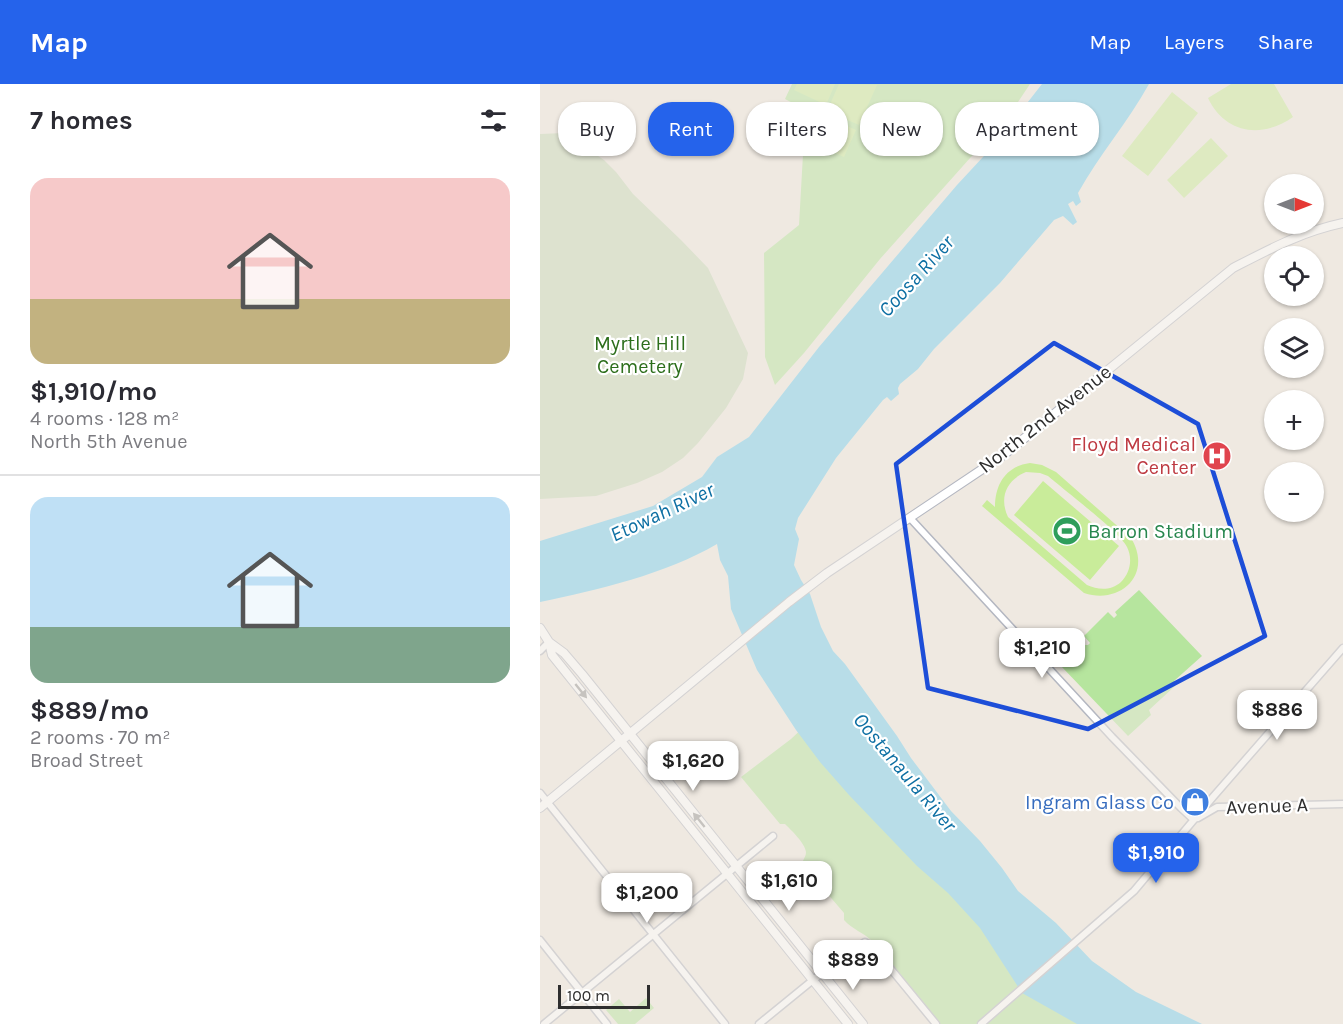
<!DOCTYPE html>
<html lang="en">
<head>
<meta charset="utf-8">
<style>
	:root { --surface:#fff; --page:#f2f2f3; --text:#2b2b33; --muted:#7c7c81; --line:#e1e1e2; --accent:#2563eb }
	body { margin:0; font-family:Karla,sans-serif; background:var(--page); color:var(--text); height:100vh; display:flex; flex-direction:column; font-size:22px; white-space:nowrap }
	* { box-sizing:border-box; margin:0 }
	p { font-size:20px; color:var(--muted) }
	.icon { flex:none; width:33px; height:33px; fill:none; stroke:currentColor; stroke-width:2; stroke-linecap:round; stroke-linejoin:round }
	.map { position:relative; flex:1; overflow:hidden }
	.drawer { display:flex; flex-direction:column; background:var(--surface); width:540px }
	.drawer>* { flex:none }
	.hud { position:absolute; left:18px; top:18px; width:570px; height:54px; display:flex; gap:12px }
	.needle { width:39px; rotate:90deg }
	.buttons { position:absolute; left:724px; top:90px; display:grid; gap:12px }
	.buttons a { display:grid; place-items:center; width:60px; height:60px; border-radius:50%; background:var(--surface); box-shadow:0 2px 4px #0004; font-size:30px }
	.scale { position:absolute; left:18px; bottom:15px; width:92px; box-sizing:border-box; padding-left:6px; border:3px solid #2e2e2e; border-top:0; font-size:16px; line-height:21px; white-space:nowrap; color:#2e2e2e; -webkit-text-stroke:4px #fff; paint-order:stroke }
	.price { position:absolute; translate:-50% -51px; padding:0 14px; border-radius:12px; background:#fff; color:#222; font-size:20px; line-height:39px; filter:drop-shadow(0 2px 3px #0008) }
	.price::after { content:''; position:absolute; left:50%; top:36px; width:18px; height:14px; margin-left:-9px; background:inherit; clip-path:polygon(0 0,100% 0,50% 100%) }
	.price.current { background:var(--accent); color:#fff }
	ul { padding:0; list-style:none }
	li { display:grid; align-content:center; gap:12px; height:318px; padding:0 30px }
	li+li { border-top:2px solid var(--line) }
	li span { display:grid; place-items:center; height:186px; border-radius:18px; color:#555 }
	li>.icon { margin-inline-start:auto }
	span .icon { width:108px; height:108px; fill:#fffc; stroke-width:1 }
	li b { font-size:26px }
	h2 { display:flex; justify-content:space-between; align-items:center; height:72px; padding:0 30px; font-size:26px }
	.pill { padding:0 21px; border-radius:24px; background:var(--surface); box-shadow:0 2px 4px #0004; font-size:21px; line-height:54px }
	.pill.current { background:var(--accent); color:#fff }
	header { display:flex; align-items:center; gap:36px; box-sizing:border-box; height:84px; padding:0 30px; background:var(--accent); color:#fff }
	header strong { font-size:28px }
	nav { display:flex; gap:33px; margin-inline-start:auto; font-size:21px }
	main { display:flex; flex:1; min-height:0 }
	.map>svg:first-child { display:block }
	.green { fill:#b6e59e }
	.cemetery { fill:#c8d9b8 }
	.pitch { fill:#c9ec9a; fill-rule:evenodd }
	.water { fill:#75cff0 }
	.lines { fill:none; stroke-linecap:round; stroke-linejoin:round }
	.tertiary-casing { stroke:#b4b7c1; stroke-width:9 }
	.secondary-casing { stroke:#b4b7c1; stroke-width:10 }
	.tertiary { stroke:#fff; stroke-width:6 }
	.secondary { stroke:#fff; stroke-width:8 }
	.oneway { fill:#969696 }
	.marked { fill:none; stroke:#1d4ed8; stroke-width:4.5; stroke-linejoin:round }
	.labels { text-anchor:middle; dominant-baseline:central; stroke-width:4.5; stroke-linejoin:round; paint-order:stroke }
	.park-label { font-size:20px; fill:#2c6e1b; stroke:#fff }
	.street-label { font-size:20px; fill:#2e2e2e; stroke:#fff }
	.health-label { font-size:20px; fill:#be3a42; stroke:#fff; text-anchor:end }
	.leisure-label { font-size:20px; fill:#27864d; stroke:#fff; text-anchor:start }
	.shop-label { font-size:20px; fill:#366cbe; stroke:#fff; text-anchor:end }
	.water-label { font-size:21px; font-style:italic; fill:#0d6fa3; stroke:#fff }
</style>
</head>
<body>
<header>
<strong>Map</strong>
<nav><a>Map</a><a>Layers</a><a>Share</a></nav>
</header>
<main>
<section class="drawer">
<h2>7 homes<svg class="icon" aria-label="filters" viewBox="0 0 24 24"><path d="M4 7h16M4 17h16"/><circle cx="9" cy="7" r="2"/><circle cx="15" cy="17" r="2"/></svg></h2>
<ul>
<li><span style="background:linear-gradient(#f6c9c9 65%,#c2b280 0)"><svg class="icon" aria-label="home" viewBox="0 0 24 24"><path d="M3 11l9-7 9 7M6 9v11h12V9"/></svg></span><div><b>$1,910/mo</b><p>4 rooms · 128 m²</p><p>North 5th Avenue</p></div></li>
<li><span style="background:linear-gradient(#bfe0f5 70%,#7fa58c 0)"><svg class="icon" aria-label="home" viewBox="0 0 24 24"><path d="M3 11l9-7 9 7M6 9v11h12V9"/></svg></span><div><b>$889/mo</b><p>2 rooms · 70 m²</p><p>Broad Street</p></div></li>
</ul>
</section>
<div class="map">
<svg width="803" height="940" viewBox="0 0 803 940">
	<rect width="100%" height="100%" fill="#efe9e1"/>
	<path class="green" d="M 252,0 L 490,0 L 472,27 L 340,175 L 264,269 L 235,301 L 225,273 L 224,169 L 259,141 L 263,70 L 279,33 L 245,15 Z
		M 599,506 L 662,572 L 634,597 L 635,602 L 609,626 L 611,631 L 588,652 L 521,582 L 544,561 L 548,561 L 550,559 L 544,552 L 568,528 L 574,534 L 577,531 L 575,528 Z
		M 285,623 L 592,940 L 400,940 L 332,857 C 324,849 312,845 304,836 L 304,829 L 286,808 L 281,807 C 276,800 264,791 262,783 C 261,777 266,774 266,768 C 265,759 251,746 245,740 L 240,740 L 201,693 L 251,655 Z
		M 106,914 L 114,924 L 95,940 L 78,940 L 66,926 L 79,915 L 90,928 Z"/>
	<path class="cemetery" d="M 24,49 L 64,76 L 76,88 L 93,110 L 141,156 L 168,184 L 208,269 L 203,295 L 186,324 L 158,359 L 143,374 L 122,388 L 97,399 L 56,412 L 0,415 L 0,50 Z"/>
	<path class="pitch" d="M 257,0 L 295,0 L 286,21 L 254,6 Z
		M 299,0 L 337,1 L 319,41 L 287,27 Z
		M 691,0 L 734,0 L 753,33 C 722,55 685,50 668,14 Z
		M 632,8 L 658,29 L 608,92 L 582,72 Z
		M 285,32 L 316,46 L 304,73 L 273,59 Z
		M 671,54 L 688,72 L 644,114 L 627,96 Z
		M 490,379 L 502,381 L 516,388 L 591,454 C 613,490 581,521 544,509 L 442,422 L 447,416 L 455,423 C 455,400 466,382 490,379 ZM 486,388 L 500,389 L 508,392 C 523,405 581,449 587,463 C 593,475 590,489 581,498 C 571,507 558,506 547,501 L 468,433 C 459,414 466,396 486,388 Z
		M 503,397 L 579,462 L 550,496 L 474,431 Z"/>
	<path class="water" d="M 502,0 L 609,0 C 588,38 559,71 538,109 L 541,118 L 536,122 L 533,117 L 528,120 L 537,138 L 533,141 L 523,132 L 514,136 L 460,199 L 394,265 L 378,285 L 360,300 L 358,304 L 359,310 L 351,317 L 347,313 L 343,316 L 296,374 L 258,434 L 255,445 L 259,455 L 254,481 L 261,496 L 270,510 L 281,543 L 293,567 L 305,580 L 357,652 L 371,674 L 411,727 L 440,757 L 462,784 L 478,807 L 516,839 L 552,877 L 596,908 L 662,940 L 537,940 L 482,909 L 440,844 L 408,809 L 377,782 L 309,711 L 280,678 L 256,646 L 217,586 L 191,525 L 188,492 L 180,476 L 177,460 C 126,490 58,506 0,518 L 0,457 L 113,422 L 162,393 L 177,373 L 209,353 L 279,263 L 417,101 L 456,59 Z"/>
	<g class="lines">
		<g class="tertiary-casing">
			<path id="tertiary" d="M 370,434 L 572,653 L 641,724 L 654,736
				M 0,567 L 9,558
				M 0,709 L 185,940
				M 658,734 L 677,723 L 803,720
				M 0,856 L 67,940
				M 4,940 L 233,752
				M 219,940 L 273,896 L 325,858 L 332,862 L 396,940
				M 441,940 L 594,807 L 673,713 L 803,564"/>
		</g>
		<g class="secondary-casing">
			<path id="secondary" d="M 0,544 L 9,558 L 12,571 L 308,940
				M 9,558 L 24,569 L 42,590 L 323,940
				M 0,724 L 249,518 L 287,489 L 465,370 L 693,184 C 730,165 761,148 803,139"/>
		</g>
		<use href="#tertiary" class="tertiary"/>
		<use href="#secondary" class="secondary"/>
	</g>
	<defs><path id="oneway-solid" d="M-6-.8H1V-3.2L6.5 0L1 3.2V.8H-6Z" transform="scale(1.5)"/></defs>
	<g class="oneway">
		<use href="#oneway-solid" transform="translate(41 607) rotate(51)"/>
		<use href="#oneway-solid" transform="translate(159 736) rotate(-129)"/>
	</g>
	<path d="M0 0H803V940H0ZM 514,259 L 658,340 L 725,552 L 548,645 L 388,604 L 356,380 Z" fill="#efe9e1" fill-opacity=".55" fill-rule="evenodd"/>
	<path class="marked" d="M 514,259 L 658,340 L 725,552 L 548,645 L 388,604 L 356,380 Z"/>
	<defs>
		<g id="hospital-disc" transform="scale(1.5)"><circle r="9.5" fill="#e0444e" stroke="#fff"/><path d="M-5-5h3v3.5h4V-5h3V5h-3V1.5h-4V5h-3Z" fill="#fff"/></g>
		<g id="stadium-disc" transform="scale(1.5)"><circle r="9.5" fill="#2e9e5b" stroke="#fff"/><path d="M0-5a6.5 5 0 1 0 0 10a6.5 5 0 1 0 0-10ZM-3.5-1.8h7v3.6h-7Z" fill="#fff"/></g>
		<g id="shop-disc" transform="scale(1.5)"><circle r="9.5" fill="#3f7fe0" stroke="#fff"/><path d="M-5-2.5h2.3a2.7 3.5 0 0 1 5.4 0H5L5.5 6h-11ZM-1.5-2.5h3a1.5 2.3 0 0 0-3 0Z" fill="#fff"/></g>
	</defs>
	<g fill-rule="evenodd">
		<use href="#hospital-disc" x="677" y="372"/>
		<use href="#stadium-disc" x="527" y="447"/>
		<use href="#shop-disc" x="655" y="718"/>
	</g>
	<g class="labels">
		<g class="park-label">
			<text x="100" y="259">Myrtle Hill<tspan x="100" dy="23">Cemetery</tspan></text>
		</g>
		<g class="street-label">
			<text transform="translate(505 335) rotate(-38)">North 2nd Avenue</text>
			<text transform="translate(727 722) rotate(-2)">Avenue A</text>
		</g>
		<g class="health-label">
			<text x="656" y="360">Floyd Medical<tspan x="656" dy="23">Center</tspan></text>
		</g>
		<g class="leisure-label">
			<text x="548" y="447">Barron Stadium</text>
		</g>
		<g class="shop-label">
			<text x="634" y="718">Ingram Glass Co</text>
		</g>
		<g class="water-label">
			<text transform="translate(376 192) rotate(-48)">Coosa River</text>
			<text transform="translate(122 428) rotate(-25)">Etowah River</text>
			<text transform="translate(365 688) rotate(50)">Oostanaula River</text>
		</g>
	</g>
</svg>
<div class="buttons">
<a><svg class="needle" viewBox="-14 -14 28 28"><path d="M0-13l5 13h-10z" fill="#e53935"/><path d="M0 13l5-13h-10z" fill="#7c7c81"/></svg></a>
<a><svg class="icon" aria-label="locate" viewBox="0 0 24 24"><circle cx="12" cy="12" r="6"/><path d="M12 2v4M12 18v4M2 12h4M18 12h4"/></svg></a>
<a><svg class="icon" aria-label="layers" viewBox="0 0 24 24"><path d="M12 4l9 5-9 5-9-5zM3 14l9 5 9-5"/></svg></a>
<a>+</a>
<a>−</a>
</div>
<div class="scale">100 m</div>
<b class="price" style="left:502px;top:595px">$1,210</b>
<b class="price" style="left:737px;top:657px">$886</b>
<b class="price" style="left:153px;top:708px">$1,620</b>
<b class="price current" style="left:616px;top:800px">$1,910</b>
<b class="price" style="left:249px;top:828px">$1,610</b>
<b class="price" style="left:107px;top:840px">$1,200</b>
<b class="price" style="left:313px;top:907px">$889</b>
<div class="hud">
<a class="pill">Buy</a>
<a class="pill current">Rent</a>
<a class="pill">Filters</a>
<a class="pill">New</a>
<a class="pill">Apartment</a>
</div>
</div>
</main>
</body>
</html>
